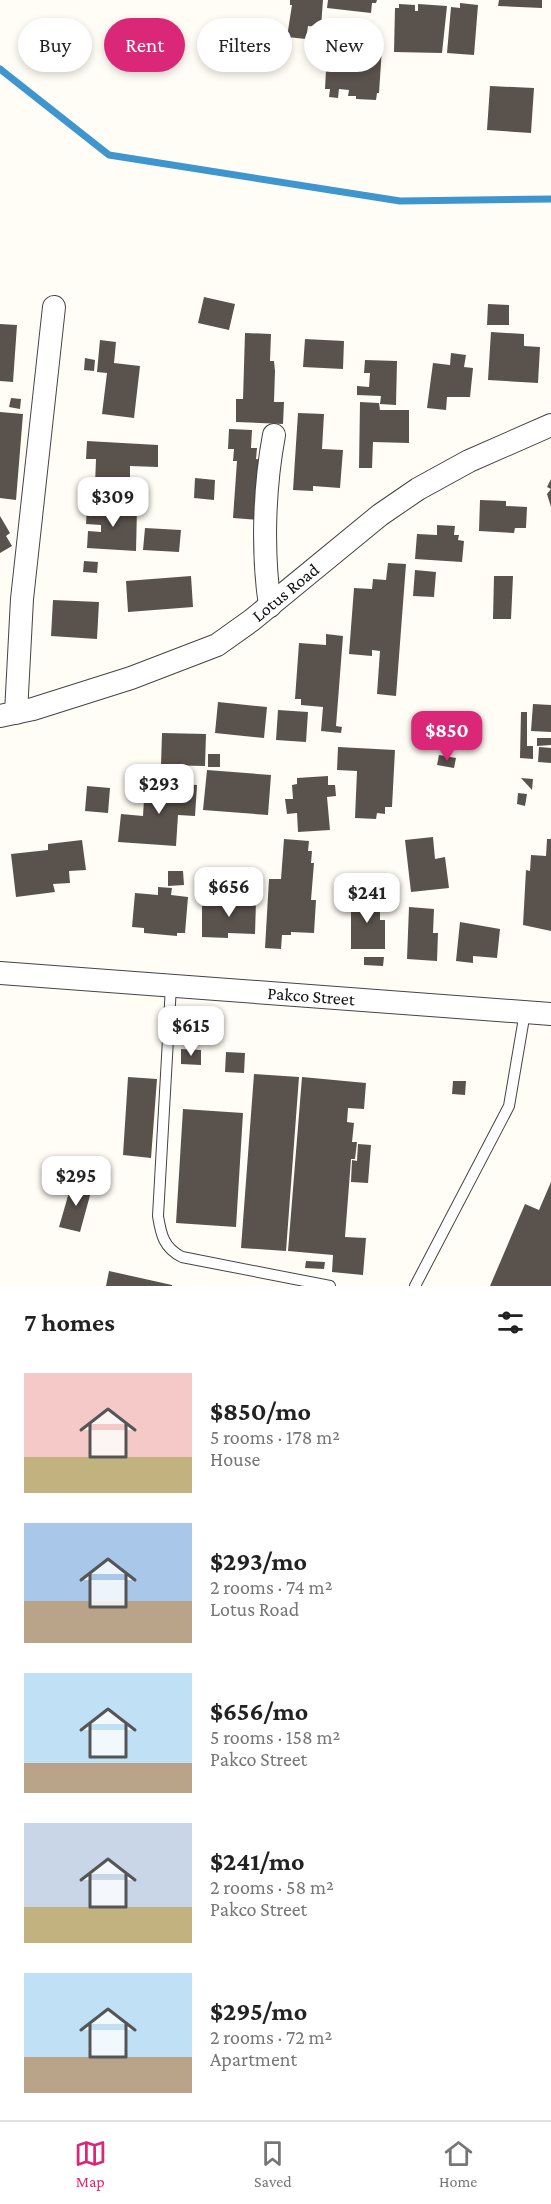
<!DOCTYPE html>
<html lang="en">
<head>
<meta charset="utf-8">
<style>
	:root { --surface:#fff; --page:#f2f2f2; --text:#222; --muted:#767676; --line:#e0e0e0; --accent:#db2777 }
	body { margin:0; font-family:"Crimson Pro",serif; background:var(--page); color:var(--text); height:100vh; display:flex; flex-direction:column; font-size:22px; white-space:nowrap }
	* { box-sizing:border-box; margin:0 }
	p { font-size:20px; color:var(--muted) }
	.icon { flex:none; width:33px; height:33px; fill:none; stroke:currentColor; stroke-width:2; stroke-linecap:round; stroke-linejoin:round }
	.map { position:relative; height:1286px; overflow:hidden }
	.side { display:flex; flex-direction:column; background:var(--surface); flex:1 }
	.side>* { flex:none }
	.hud { position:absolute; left:18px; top:18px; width:516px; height:54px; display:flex; gap:12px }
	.price { position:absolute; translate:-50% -51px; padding:0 14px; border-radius:12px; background:#fff; color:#222; font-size:20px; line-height:39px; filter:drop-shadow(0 2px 3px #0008) }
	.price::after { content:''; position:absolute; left:50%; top:36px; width:18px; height:14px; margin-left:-9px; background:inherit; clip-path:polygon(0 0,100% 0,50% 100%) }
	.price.selected { background:var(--accent); color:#fff }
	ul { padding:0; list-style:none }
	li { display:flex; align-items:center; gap:18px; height:150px; padding:0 24px }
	li span { display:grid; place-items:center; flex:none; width:168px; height:120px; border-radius:0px; color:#555 }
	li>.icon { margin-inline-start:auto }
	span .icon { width:72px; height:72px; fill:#fffc; stroke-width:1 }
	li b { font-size:26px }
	h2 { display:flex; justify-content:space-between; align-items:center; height:72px; padding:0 24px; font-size:26px }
	.tag { padding:0 21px; border-radius:27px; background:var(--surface); box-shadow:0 3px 9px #0003; font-size:21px; line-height:54px }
	.tag.selected { background:var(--accent); color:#fff }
	.tabs { display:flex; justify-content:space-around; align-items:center; height:84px; border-top:2px solid var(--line); background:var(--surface); font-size:16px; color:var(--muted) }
	.tabs a { display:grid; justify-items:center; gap:3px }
	.tabs .selected { color:var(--accent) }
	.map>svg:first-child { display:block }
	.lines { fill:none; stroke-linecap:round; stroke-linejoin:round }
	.stream { stroke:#3f96cf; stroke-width:7 }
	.building { fill:#5a524d }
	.service-casing { stroke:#444; stroke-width:12 }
	.minor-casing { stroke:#444; stroke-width:24 }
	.service { stroke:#fff; stroke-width:10 }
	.minor { stroke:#fff; stroke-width:22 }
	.labels { text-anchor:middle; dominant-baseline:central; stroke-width:6; stroke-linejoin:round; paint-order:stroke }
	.street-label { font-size:18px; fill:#111; stroke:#fff }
</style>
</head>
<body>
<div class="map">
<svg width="551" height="1286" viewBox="0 0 551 1286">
	<rect width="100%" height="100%" fill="#fffdf5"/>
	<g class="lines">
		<path class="stream" d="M 0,69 L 109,155 L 400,201 L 551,199"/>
	</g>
	<path class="building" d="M 290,0 L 323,0 L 321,27 L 308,26 L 306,39 L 287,37 L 292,5 L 290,5 Z
		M 328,0 L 377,0 L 376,3 L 372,3 L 371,13 L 327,8 Z
		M 499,0 L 542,0 L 542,8 L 498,6 Z
		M 460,3 L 478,5 L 474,55 L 447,53 L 451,7 L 460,8 Z
		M 399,4 L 415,5 L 415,11 L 418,11 L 418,4 L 447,6 L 442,53 L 394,52 L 395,8 L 399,8 Z
		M 371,32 L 381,33 L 380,48 L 382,48 L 379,93 L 377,93 L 376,100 L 356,99 L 356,96 L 348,96 L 349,90 L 339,89 L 338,98 L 329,97 L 330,89 L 325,89 L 327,51 L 354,53 L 355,47 L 370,48 Z
		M 490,86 L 534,88 L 531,133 L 487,130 Z
		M 204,297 L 235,304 L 229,330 L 198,323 Z
		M 488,304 L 509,305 L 509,325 L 487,325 Z
		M 0,324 L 17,325 L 13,382 L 0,381 Z
		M 491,332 L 524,334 L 524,346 L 540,347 L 538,383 L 488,380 Z
		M 245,333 L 271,334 L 270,361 L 274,361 L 275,371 L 274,402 L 284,402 L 283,424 L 236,422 L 236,399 L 243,399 Z
		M 305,339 L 344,341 L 343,369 L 303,367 Z
		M 100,340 L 116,342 L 114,363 L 140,366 L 134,418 L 102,414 L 107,373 L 97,372 Z
		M 451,353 L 466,355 L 464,367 L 473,368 L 470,397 L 447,397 L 446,410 L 427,408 L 433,363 L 450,365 Z
		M 85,358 L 95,360 L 94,371 L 84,370 Z
		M 365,360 L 397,361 L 396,405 L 380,404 L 381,396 L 357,395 L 357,386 L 369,387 L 370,373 L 364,373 Z
		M 11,398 L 21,399 L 20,409 L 9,407 Z
		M 360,402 L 379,403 L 380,410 L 409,410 L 409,443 L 373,442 L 372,468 L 359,468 Z
		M 0,412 L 23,414 L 16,500 L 0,498 Z
		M 298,413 L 324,414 L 322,449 L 343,450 L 340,488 L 313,486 L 313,491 L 293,490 Z
		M 229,429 L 252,430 L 251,448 L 257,448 L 256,459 L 266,460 L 261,520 L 233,518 L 237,461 L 233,461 L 234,449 L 228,449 Z
		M 87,441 L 158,445 L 158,467 L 130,466 L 130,486 L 95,485 L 96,459 L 86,459 Z
		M 195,478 L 215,480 L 214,500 L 194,498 Z
		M 551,479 L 551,507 L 547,494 L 551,489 L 547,487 Z
		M 480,500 L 506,501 L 506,506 L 527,507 L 526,528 L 515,528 L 514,533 L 479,531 Z
		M 87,506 L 137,508 L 136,551 L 87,548 L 88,531 L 101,532 L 101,525 L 86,524 Z
		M 0,516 L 10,533 L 6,536 L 12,546 L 0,553 Z
		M 437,525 L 455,526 L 454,535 L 459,535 L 458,540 L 464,541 L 462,562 L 415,559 L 417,534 L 437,535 Z
		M 145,528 L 181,530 L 179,552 L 143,550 Z
		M 84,561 L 98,562 L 97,573 L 83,572 Z
		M 388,563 L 406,564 L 396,696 L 377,694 L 380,651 L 372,650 L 372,656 L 349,654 L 354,588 L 372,589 L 373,579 L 386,580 Z
		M 415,570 L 436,572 L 434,597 L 413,596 Z
		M 191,576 L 193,607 L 128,612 L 126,581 Z
		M 494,576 L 513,576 L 511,619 L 493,619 Z
		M 53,600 L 99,602 L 97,639 L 51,636 Z
		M 326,634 L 343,636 L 336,726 L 342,727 L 341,733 L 321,731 L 323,707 L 301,705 L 301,699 L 295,699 L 299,643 L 326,645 Z
		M 218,702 L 267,707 L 264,738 L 215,733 Z
		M 533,704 L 551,705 L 551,732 L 531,731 Z
		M 278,710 L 308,712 L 306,742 L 276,740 Z
		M 521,712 L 527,712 L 527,746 L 533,746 L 533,759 L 520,758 Z
		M 162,733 L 206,734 L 205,766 L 161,765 Z
		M 537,738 L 551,738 L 551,745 L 537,746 Z
		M 338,747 L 395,750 L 392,807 L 385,807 L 385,814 L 377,813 L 376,819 L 355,818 L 357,771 L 337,770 Z
		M 539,747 L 551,748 L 551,763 L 538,762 Z
		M 208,754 L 220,754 L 220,767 L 208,767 Z
		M 439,755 L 456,758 L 454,768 L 437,765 Z
		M 207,770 L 271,775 L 268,815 L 203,810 Z
		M 328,776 L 328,785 L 335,785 L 336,796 L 327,797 L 330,830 L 298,832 L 297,813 L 287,814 L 285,799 L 293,799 L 292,785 L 297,784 L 297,778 Z
		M 521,778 L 533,779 L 532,790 Z
		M 145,782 L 197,785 L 195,816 L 178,815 L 176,846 L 118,842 L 121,814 L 143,816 Z
		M 87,786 L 110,788 L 108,813 L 85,811 Z
		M 518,793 L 527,794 L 525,806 L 517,804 Z
		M 433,837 L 435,859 L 445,857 L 449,888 L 411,892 L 405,840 Z
		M 284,839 L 309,841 L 308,851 L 312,851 L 311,863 L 314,863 L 311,900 L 316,900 L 314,933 L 291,932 L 291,935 L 282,935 L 281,949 L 265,948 L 269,879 L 281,879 Z
		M 547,839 L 551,839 L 551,931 L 523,925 L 526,870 L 530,871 L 531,855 L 546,856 Z
		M 82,840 L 86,870 L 69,871 L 70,883 L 53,884 L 55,892 L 16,897 L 11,854 L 48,850 L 48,844 Z
		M 168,871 L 183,871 L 184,885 L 168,886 Z
		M 158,887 L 172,888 L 171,895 L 188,897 L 185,933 L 177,933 L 177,936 L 144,933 L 144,928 L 132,927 L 135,893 L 158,895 Z
		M 351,898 L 380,898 L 380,920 L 385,920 L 385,949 L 351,949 Z
		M 212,900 L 256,901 L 255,934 L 228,933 L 228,938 L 202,937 L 202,906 L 212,906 Z
		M 409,907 L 434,909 L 433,933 L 438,933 L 437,961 L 407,959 Z
		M 460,922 L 500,929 L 497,958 L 473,956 L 473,963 L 456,961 Z
		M 364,957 L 384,957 L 383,966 L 364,965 Z
		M 181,1049 L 201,1050 L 201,1065 L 181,1064 Z
		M 226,1052 L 245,1053 L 244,1073 L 225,1072 Z
		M 254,1074 L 299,1077 L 286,1251 L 241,1248 Z
		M 128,1077 L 157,1079 L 151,1158 L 123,1155 Z
		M 302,1077 L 366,1083 L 364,1109 L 348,1108 L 347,1122 L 354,1123 L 352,1142 L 357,1142 L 355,1159 L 351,1159 L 345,1237 L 366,1238 L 363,1275 L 332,1272 L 333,1255 L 288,1251 Z
		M 453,1081 L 466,1081 L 465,1095 L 452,1094 Z
		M 183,1109 L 243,1113 L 236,1227 L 176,1223 Z
		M 358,1144 L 371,1145 L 368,1183 L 351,1182 L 352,1160 L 357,1161 Z
		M 72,1182 L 92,1188 L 80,1232 L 59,1227 Z
		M 551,1182 L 551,1286 L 490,1286 L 525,1204 L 539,1210 Z
		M 306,1261 L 325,1262 L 324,1269 L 305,1268 Z
		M 109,1271 L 172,1285 L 172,1286 L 106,1286 Z"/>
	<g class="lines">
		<g class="service-casing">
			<path id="service" d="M 171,986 L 158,1216 C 161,1235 164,1248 182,1257 L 330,1286
				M 415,1286 L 509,1106 L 525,1012"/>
		</g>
		<g class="minor-casing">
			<g id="minor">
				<path d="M 270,606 C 262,551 264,489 274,435"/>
				<path d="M 16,713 L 22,599 L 54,307"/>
				<path id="s1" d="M 0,716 L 33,709 L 131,678 L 217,645 L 252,620 L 380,515 L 418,489 L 469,461 L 551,425"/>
				<path id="s2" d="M 0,973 L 551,1014"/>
			</g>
		</g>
		<use href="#service" class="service"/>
		<use href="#minor" class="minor"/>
	</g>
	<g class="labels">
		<g class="street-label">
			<text stroke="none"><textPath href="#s1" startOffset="315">Lotus Road</textPath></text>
			<text stroke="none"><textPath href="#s2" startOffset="312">Pakco Street</textPath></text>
		</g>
	</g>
</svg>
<b class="price" style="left:113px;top:528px">$309</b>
<b class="price selected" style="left:447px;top:762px">$850</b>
<b class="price" style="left:159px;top:815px">$293</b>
<b class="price" style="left:229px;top:918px">$656</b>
<b class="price" style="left:367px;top:924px">$241</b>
<b class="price" style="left:191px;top:1057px">$615</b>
<b class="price" style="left:76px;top:1207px">$295</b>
<div class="hud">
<a class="tag">Buy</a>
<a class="tag selected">Rent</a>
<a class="tag">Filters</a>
<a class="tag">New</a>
</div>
</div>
<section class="side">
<h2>7 homes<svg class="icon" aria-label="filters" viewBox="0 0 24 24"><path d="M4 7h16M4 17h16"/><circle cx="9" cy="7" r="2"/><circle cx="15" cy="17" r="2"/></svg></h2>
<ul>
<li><span style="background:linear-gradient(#f6c9c9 70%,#c2b280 0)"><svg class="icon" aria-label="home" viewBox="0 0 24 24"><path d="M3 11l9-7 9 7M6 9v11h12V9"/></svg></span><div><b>$850/mo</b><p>5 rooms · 178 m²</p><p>House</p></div></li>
<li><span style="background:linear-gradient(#a9c7e8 65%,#b9a48a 0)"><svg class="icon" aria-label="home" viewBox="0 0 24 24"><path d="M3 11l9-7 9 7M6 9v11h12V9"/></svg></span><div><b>$293/mo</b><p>2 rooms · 74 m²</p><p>Lotus Road</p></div></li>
<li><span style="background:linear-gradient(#bfe0f5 75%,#b9a48a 0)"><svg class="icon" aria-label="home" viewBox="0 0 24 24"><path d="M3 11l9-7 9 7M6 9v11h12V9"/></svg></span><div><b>$656/mo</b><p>5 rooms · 158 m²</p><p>Pakco Street</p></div></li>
<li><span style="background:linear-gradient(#c9d6e8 70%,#c2b280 0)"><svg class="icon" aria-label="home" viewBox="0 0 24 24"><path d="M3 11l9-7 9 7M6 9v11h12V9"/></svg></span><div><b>$241/mo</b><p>2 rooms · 58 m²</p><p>Pakco Street</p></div></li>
<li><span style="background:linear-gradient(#bfe0f5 70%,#b9a48a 0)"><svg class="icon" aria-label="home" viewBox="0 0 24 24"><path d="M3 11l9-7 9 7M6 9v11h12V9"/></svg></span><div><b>$295/mo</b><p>2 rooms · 72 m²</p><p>Apartment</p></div></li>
</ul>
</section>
<nav class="tabs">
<a class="selected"><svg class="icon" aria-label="map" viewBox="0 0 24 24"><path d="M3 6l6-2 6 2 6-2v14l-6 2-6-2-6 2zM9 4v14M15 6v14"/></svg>Map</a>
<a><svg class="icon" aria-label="saved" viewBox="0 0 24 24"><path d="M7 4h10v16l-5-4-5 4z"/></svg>Saved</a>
<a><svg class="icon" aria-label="home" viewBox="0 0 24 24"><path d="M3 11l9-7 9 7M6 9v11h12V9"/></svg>Home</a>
</nav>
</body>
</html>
